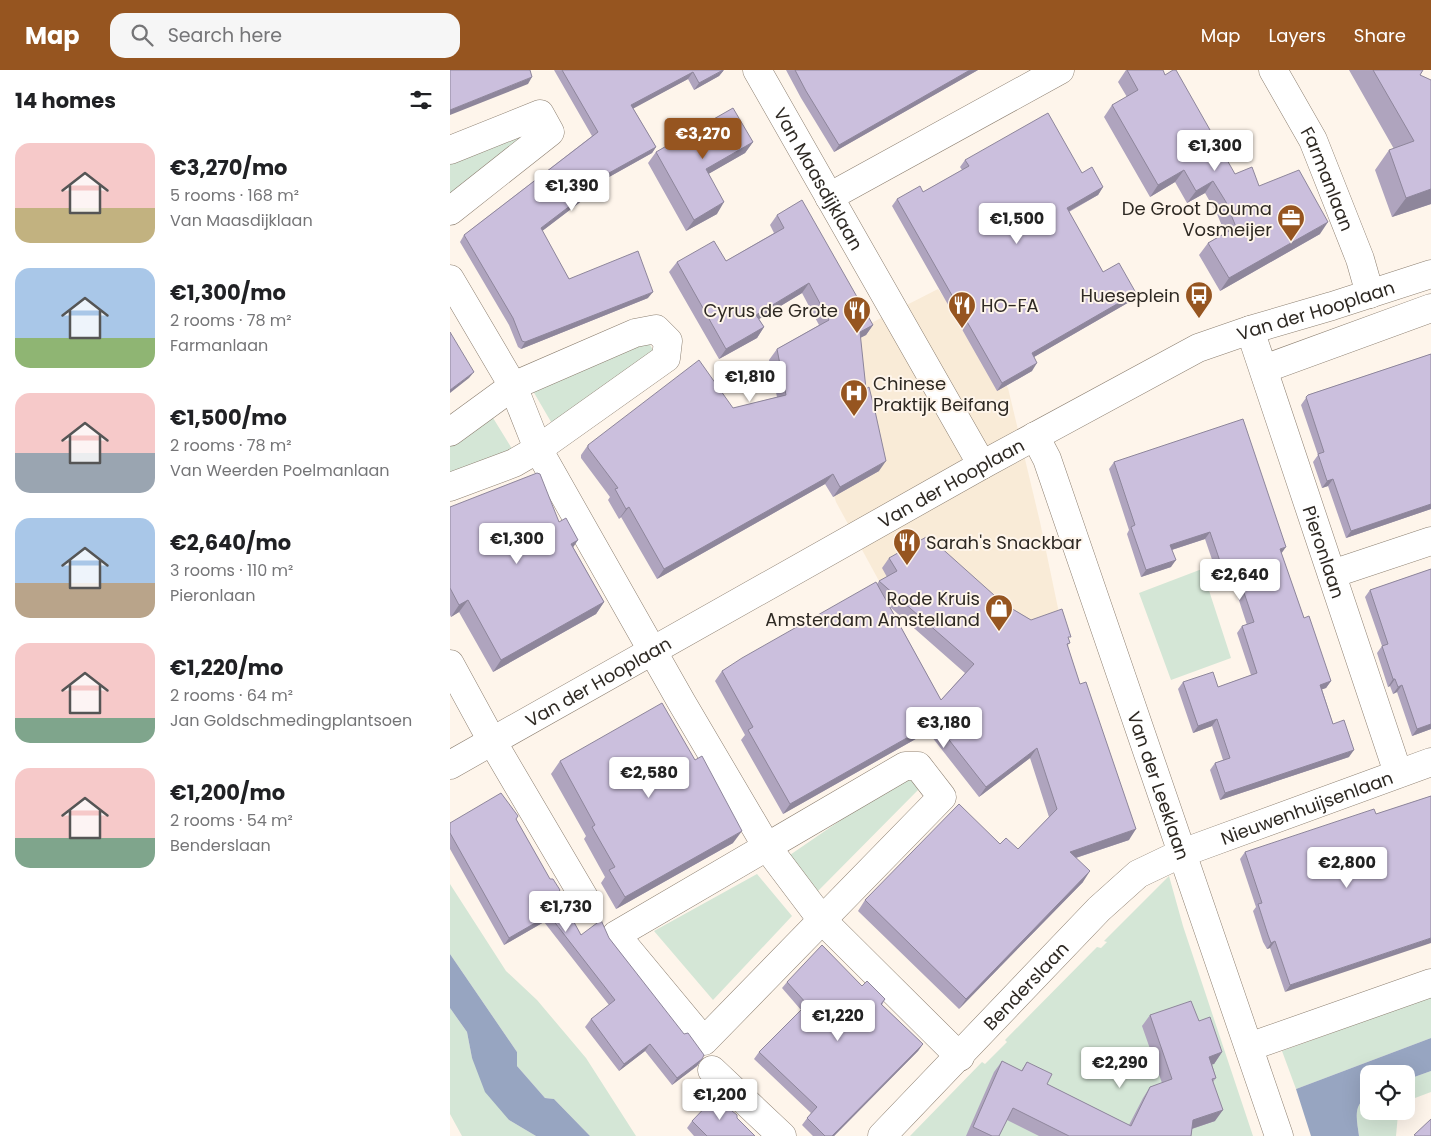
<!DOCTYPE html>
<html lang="en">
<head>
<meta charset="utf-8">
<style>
	:root { --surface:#fff; --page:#f6f6f6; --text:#202124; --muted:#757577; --accent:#965520 }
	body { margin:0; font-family:Poppins,sans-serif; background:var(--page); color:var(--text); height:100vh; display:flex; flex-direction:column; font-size:19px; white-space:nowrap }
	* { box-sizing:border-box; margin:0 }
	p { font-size:16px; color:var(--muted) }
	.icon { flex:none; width:28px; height:28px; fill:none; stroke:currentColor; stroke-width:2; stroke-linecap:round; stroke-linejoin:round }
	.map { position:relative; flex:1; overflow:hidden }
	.sheet { display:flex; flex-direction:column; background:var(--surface); width:450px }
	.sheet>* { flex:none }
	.fabs { position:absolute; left:910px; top:995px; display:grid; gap:10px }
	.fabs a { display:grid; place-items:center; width:55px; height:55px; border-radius:10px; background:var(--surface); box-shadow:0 5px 20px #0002; font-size:25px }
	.price { position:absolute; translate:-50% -42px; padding:0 11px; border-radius:5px; background:#fff; color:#222; font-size:16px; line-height:32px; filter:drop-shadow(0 1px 2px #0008) }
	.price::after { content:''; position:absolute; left:50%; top:30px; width:15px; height:11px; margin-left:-8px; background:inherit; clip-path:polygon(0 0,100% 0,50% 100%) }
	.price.active { background:var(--accent); color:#fff }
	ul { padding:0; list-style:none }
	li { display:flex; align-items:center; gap:15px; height:125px; padding:0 15px }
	li span { display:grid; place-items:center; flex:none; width:140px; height:100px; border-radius:15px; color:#555 }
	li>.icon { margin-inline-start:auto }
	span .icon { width:60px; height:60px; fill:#fffc; stroke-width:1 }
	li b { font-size:21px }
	h2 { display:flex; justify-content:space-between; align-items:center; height:60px; padding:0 15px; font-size:21px }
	header { display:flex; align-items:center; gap:30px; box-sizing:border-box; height:70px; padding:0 25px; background:var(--accent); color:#fff }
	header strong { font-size:24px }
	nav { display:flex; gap:28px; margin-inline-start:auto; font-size:18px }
	.search { width:350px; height:45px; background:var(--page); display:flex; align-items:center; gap:12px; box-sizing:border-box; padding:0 18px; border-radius:15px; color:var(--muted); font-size:19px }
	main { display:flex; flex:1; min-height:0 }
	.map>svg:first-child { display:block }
	.commercial { fill:#f9ebd7 }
	.green { fill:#d4e6d6 }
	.water { fill:#97a5c1 }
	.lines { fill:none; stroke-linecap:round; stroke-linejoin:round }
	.minor-casing { stroke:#8c7f70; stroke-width:29 }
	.minor { stroke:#fff; stroke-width:28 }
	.wall { fill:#afa4be; fill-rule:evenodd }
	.shaded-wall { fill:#8e869b }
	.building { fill:#cbbfdd; stroke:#8e869b }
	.labels { text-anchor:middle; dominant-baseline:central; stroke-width:4; stroke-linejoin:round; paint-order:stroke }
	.street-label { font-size:18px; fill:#2e2923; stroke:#fef5eb }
	.poi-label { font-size:18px; fill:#2e2923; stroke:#fef5eb; text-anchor:end }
</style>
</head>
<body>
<header>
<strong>Map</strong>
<div class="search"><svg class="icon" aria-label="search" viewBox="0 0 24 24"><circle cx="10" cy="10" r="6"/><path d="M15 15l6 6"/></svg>Search here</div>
<nav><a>Map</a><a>Layers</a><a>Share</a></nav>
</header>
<main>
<section class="sheet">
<h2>14 homes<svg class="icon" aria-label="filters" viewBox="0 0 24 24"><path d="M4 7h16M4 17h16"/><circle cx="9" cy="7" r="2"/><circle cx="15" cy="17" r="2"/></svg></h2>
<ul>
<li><span style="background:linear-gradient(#f6c9c9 65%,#c2b280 0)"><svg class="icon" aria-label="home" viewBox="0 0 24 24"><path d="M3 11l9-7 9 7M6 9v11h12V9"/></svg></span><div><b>€3,270/mo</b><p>5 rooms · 168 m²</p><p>Van Maasdijklaan</p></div></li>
<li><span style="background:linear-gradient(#a9c7e8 70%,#8fb573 0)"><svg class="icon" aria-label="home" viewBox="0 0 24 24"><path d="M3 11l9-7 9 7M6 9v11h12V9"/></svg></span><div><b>€1,300/mo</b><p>2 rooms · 78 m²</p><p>Farmanlaan</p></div></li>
<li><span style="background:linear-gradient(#f6c9c9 60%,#9aa5b1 0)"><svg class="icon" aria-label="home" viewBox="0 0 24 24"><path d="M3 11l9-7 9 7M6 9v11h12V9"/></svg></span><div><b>€1,500/mo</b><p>2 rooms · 78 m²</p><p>Van Weerden Poelmanlaan</p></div></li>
<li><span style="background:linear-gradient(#a9c7e8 65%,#b9a48a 0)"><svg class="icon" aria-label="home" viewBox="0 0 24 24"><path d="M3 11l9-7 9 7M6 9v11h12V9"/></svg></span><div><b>€2,640/mo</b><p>3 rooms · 110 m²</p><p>Pieronlaan</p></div></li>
<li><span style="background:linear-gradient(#f6c9c9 75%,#7fa58c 0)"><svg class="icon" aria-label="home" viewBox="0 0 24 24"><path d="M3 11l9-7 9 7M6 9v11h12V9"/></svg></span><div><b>€1,220/mo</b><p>2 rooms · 64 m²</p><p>Jan Goldschmedingplantsoen</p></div></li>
<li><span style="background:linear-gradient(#f6c9c9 70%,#7fa58c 0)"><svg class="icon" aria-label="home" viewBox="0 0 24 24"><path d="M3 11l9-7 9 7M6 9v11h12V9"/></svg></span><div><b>€1,200/mo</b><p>2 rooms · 54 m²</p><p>Benderslaan</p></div></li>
</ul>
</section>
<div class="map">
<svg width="981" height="1066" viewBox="0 0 981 1066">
	<rect width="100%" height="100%" fill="#fef5eb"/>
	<path class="commercial" d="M 488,219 L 558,318 L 590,452 L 618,586 L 545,619 L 447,544 L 386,432 L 343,293 Z"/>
	<path class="green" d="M 70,59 L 78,71 L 0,130 L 0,86 Z
		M 197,270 L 203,280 L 186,300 L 104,357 L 83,321 Z
		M 40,343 L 64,382 L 0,408 L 0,373 Z
		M 752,499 L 781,588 L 721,610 L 689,523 Z
		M 458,704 L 470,718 L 367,822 L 337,787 Z
		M 307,804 L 342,846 L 263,930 L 204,861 Z
		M 719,806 L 733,856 L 803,1066 L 460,1066 L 532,992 L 535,994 L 557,972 L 555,970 L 647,877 L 651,878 L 657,872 L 654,871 Z
		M 0,814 L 56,901 L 87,930 L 136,988 L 186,1066 L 140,1066 L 104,1029 L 95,1028 L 67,996 L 67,982 L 0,884 Z
		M 981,927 L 981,968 L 846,1019 L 832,981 Z
		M 0,938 L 17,962 L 22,988 L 59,1050 L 86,1066 L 12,1066 L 0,1044 Z
		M 981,1001 L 981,1022 L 965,1028 L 956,1036 L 956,1010 Z
		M 919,1026 L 919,1041 L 951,1041 L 948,1044 L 946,1066 L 909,1066 C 907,1050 902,1034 919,1026 Z"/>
	<path class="water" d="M 0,884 L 67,982 L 67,996 L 95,1028 L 104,1029 L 140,1066 L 86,1066 L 59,1050 L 35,1022 L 22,988 L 17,962 L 0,938 Z
		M 981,968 L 981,1001 L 956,1010 L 956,1004 L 919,1004 L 919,1026 C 902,1034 907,1050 909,1066 L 861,1066 L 846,1019 Z"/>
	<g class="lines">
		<g class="minor-casing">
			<g id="minor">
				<path id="s1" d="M 307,0 L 532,395"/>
				<path id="s2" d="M 823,0 L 863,70 L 910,189 L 920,224"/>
				<path d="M 0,80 L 90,44 L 100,62 L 0,141"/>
				<path d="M 379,127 L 610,0"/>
				<path d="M 0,209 L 63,316 L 88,379 L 232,633 L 317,777 L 372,850 L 510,987"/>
				<path id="s3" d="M 800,260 L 948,703"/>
				<path d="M 814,299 L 981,238"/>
				<path d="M 0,362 L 63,316 L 185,263 L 206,259 L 218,271 L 216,288 L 88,379 L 64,393 L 0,417"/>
				<path id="s4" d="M 585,366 L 597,389 L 829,1066"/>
				<path d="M 882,504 L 981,471"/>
				<path d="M 0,594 L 42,671 L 138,834"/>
				<path id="s5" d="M 0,695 L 532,395 L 748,278 L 800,260 L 882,236 L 981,204"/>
				<path d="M 455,696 L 468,696 L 492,727 L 254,971 L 166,865 Z"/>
				<path d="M 799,977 L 981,913"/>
				<path d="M 262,1000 L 332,1066"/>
				<path id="s6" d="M 432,1066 L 649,839 L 688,804 L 732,783 L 981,692"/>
			</g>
		</g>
		<use href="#minor" class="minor"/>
	</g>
	<path class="wall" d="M 104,0 L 274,0 L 269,6 L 244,20 L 238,9 L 183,38 L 206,77 L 202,83 L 150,112 L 150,113 L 146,120 L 92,161 L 119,209 L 198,228 L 71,279 L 68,277 L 59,255 L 10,172 L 14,165 L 142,66 Z
		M 336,0 L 528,0 L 384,82 L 351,28 Z
		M 676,0 L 715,5 L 785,104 L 809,116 L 870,164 L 770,221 L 749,185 L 758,173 L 775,163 L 767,144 L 755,123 L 737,133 L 725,112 L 700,127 L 654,47 L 662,35 L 677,27 L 668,12 Z
		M 899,0 L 973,0 L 970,5 L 981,10 L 981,134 L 942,147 L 925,100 L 939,80 L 944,79 Z
		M 303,72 L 295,83 L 258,104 L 267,144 L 236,161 L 198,93 L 206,82 Z
		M 515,90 L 632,103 L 653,117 L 648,125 L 619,142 L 653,202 L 681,231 L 584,287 L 582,301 L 547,321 L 442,136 L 447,129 L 473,122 L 512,100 L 510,97 Z
		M 327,145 L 423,255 L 416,265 L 410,268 L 416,319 L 429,401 L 383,427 L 375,414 L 207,509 L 171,447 L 169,449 L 158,430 L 160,427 L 131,388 L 131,385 L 138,375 L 327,327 L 319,290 L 327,279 L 369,255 L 352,223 L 309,249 L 314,257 L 307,268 L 269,289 L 219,202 L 227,192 L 276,191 L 324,163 L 320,155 Z
		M 981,284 L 981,439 L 896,468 L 878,416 L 872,418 L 863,392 L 868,385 L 851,335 L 858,325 Z
		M 664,392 L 831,484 L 854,548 L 881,611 L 876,618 L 872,619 L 883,654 L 899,687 L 770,730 L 760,700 L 765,693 L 773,690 L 762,656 L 743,663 L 728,619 L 733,612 L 768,617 L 801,605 L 787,563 L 792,556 L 797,555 L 783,512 L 771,516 L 755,469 L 722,480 L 721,497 L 691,507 L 677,464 L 679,460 L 659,399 Z
		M 0,437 L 109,452 L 154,532 L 146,544 L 43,602 L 9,542 L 1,547 L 0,545 Z
		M 439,488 L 554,534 L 581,550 L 619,569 L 618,577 L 679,770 L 626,788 L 633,812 L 509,939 L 408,841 L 415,830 L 550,774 L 568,779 L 599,747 L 580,688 L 529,727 L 478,662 L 333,744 L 291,670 L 295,665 L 265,611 L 272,601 L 427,514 L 429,511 L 437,507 L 432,498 ZM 440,537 L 515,603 L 491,630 Z
		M 981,499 L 981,659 L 962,666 L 947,622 L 943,624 L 940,616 L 938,617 L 927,583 L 932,576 L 915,527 L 920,520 Z
		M 110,691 L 283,773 L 166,839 L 151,813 L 155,807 L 134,769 L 136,766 L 101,704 Z
		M 981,726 L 835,922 L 820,878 L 817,879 L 813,872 L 803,841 L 806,837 L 790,789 L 795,782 L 926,744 Z
		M 66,749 L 131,865 L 159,868 L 252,989 L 247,996 L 222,1015 L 195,981 L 169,1001 L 135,957 L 141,949 L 159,935 L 94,852 L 54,875 L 0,779 L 0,753 Z
		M 337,912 L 412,916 L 435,929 L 432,935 L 473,974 L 468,981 L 384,1066 L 363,1066 L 352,1055 L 361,1043 L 304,989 L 309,982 L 351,940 L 332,918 Z
		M 700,945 L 749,951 L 772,982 L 764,994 L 762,994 L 766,1008 L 763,1012 L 765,1051 L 742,1059 L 741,1066 L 589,1066 L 557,1050 L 549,1066 L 516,1066 L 544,1002 L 552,991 L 571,1001 L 577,992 L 597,1014 L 679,1055 L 693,1028 L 700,1017 L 712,1013 L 692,956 Z
		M 287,1048 L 305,1066 L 244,1066 L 237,1058 L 242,1051 Z"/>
	<path class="shaded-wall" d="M 274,0 L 269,6 L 244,20 L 249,13 Z
		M 520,0 L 528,0 L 384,82 L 389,75 Z
		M 243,2 L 238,9 L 177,42 L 181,35 Z
		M 82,7 L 78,14 L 0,45 L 0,40 Z
		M 303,72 L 295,83 L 248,110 L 256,99 Z
		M 206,77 L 202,83 L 143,116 L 148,109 Z
		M 734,100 L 725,112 L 700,127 L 708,115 Z
		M 763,111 L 755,123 L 737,133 L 746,121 Z
		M 150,113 L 146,120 L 87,165 L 91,158 Z
		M 653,117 L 648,125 L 612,145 L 617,138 Z
		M 981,119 L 981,134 L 942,147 L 956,128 Z
		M 274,132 L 267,144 L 236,161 L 244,150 Z
		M 878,152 L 870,164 L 770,221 L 779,208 Z
		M 359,213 L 352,223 L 299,255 L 306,245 Z
		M 203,222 L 198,228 L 71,279 L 75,272 Z
		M 686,223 L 681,231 L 577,291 L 582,283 Z
		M 423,255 L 416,265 L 402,272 L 410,262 Z
		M 314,257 L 307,268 L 269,289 L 276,279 Z
		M 587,293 L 582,301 L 547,321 L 552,313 Z
		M 24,302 L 19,308 L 0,323 L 0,320 Z
		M 436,391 L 429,401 L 383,427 L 390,417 Z
		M 383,404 L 375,414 L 207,509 L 214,499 Z
		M 883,409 L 878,416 L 872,418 L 877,411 Z
		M 981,434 L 981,439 L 896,468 L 901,461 Z
		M 179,437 L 171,447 L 169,449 L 176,439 Z
		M 760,462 L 755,469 L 715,482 L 720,475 Z
		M 128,470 L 120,482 L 121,474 Z
		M 836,477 L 831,484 L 830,479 Z
		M 726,490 L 721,497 L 691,507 L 696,500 Z
		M 788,505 L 783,512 L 771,516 L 776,509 Z
		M 18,530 L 9,542 L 1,547 L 9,535 Z
		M 154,532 L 146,544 L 43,602 L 51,590 Z
		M 943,609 L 945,609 L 940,616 L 938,617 Z
		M 881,611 L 876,618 L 865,622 L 870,615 Z
		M 952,615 L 947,622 L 943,624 L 948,617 Z
		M 767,649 L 762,656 L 743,663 L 748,656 Z
		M 485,652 L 478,662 L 333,744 L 340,734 Z
		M 981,654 L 981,659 L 962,666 L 967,659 Z
		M 587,678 L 580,688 L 529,727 L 536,717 Z
		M 904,680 L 899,687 L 770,730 L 775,723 Z
		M 686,759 L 679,770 L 613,792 L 620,782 Z
		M 292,761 L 283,773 L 166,839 L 175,827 Z
		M 640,801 L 633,812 L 509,939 L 516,929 Z
		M 99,845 L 94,852 L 54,875 L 59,868 Z
		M 981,868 L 981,873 L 835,922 L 840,915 Z
		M 825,871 L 820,878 L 817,879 L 821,873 Z
		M 200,974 L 195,981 L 169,1001 L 174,994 Z
		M 473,974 L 468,981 L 384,1066 L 382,1066 Z
		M 772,982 L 764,994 L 752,998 L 759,987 Z
		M 252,989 L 247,996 L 222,1015 L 227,1008 Z
		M 773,1040 L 765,1051 L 735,1061 L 743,1050 Z"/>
	<path class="building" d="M 0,0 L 80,0 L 82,7 L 0,40 Z
		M 112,0 L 273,0 L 249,13 L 243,2 L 181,35 L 206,77 L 148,109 L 150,113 L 91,158 L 119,209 L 188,181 L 203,222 L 75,272 L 72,271 L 63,248 L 14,165 L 148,62 Z
		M 345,0 L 520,0 L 389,75 L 356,21 Z
		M 677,0 L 713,0 L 715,5 L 723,0 L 726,0 L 785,104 L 802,97 L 809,116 L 849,100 L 878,152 L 779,208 L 758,173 L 786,157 L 776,132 L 763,111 L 746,121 L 734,100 L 708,115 L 662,35 L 688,20 Z
		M 923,0 L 973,0 L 970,5 L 981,10 L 981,119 L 956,128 L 939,80 L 964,71 Z
		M 283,38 L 303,72 L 256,99 L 274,132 L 244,150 L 206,82 Z
		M 598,43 L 632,103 L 642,97 L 653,117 L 617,138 L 653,202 L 669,193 L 686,223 L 582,283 L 587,293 L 552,313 L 447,129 L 470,116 L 473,122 L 519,96 L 515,90 Z
		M 352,130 L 423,255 L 410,262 L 416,319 L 419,317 L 425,341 L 436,391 L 390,417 L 383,404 L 214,499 L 179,437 L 176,439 L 165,419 L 168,418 L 138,378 L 138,375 L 249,290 L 283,338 L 336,325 L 327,279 L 379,250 L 359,213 L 306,245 L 314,257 L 276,279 L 227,192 L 264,171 L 276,191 L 334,158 L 327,145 Z
		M 0,262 L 24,302 L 0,320 Z
		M 981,284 L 981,434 L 901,461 L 883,409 L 877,411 L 868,384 L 874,382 L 856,327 L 858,325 Z
		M 793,349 L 836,477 L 830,479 L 854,548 L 859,546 L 881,611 L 870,615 L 883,654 L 894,650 L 904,680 L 775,723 L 765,693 L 780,688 L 767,649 L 748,656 L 733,612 L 763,602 L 768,617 L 807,603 L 792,556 L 804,552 L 788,505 L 776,509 L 760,462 L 720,475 L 726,490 L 696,500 L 681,457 L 685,455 L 664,392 Z
		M 87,403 L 90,404 L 109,452 L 116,448 L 128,470 L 121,474 L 154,532 L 51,590 L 18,530 L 9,535 L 0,518 L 0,437 Z
		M 478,466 L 554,534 L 581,550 L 612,539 L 621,567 L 618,567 L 620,573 L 617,574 L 630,614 L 636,612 L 686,759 L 620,782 L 640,801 L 516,929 L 415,830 L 509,734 L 550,774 L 556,768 L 568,779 L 607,739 L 587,678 L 536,717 L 485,652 L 340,734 L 298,660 L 303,657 L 272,601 L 292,588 L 426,512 L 491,630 L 524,594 L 429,511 L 447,501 L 439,488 Z
		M 981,499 L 981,654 L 967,659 L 952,615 L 948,617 L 945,609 L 943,609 L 932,576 L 938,574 L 920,520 Z
		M 212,633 L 245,690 L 252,686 L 292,761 L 175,827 L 159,800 L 165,797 L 142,757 L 145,755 L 110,691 Z
		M 51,723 L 68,746 L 66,749 L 100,809 L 103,809 L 110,820 L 108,823 L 131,865 L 151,850 L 159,868 L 234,964 L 238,963 L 254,985 L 252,989 L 227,1008 L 200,974 L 174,994 L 141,949 L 165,930 L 99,845 L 59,868 L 0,763 L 0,753 Z
		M 981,726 L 981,868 L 840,915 L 825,871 L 821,873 L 818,865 L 808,834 L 812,833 L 795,782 L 924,739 L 926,744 Z
		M 372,875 L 412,916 L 417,911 L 435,929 L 431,934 L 473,974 L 382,1066 L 375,1066 L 357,1048 L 367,1037 L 309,982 L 357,934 L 337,912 Z
		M 741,931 L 749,951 L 760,947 L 772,982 L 759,987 L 766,1008 L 762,1009 L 773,1040 L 743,1050 L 741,1066 L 619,1066 L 563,1038 L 549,1066 L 542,1066 L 523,1057 L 552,991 L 572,1001 L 577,992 L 602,1004 L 597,1014 L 681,1056 L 700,1017 L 722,1009 L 700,945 Z
		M 265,1027 L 287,1045 L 287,1048 L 305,1066 L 257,1066 L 242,1051 Z
		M 981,1049 L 981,1066 L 966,1066 L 964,1065 Z"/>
	<defs>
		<g id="office-pin" transform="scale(1.4375)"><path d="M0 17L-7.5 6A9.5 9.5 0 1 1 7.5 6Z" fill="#965520" stroke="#fef5eb"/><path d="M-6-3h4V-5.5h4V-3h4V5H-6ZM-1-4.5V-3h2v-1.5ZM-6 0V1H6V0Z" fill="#fff"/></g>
		<g id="bus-pin" transform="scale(1.4375)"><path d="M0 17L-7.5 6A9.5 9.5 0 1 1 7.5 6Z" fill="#965520" stroke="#fef5eb"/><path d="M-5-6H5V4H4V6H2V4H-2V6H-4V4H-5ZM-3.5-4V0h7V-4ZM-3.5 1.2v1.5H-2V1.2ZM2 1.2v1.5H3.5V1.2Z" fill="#fff"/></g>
		<g id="restaurant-pin" transform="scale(1.4375)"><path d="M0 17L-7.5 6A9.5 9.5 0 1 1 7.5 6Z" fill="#965520" stroke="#fef5eb"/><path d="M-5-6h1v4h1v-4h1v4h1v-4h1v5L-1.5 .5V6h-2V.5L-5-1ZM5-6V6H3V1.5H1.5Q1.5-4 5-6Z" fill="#fff"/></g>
		<g id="hospital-pin" transform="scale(1.4375)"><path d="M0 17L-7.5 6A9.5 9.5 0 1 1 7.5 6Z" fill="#965520" stroke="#fef5eb"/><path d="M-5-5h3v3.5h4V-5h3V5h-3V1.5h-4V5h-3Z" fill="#fff"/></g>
		<g id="shop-pin" transform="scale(1.4375)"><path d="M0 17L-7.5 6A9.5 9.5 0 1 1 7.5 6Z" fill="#965520" stroke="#fef5eb"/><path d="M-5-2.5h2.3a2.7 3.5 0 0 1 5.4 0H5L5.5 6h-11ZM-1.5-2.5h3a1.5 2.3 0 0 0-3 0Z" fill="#fff"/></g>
	</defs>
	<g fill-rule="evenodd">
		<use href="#office-pin" x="841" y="148"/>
		<use href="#bus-pin" x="749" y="225"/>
		<use href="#restaurant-pin" x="512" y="235"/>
		<use href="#restaurant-pin" x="407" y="240"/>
		<use href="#hospital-pin" x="404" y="323"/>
		<use href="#restaurant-pin" x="457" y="472"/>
		<use href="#shop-pin" x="549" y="538"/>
	</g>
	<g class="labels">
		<g class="street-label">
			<text stroke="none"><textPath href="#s1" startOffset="125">Van Maasdijklaan</textPath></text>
			<text stroke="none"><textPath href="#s2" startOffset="122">Farmanlaan</textPath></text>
			<text stroke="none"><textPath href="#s5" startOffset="980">Van der Hooplaan</textPath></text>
			<text stroke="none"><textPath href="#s5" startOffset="575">Van der Hooplaan</textPath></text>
			<text stroke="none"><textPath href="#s3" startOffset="234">Pieronlaan</textPath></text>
			<text stroke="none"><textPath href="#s5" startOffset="170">Van der Hooplaan</textPath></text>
			<text stroke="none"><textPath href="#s4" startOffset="371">Van der Leeklaan</textPath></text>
			<text stroke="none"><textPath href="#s6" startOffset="548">Nieuwenhuijsenlaan</textPath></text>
			<text stroke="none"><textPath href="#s6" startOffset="208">Benderslaan</textPath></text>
		</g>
		<g class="poi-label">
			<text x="822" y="138">De Groot Douma<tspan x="822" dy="21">Vosmeijer</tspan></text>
			<text x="730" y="225">Hueseplein</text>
			<text x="531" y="235" text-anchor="start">HO-FA</text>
			<text x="388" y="240">Cyrus de Grote</text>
			<text x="423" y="313" text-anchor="start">Chinese<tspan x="423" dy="21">Praktijk Beifang</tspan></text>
			<text x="476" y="472" text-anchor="start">Sarah's Snackbar</text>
			<text x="530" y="528">Rode Kruis<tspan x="530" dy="21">Amsterdam Amstelland</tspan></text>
		</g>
	</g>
</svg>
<div class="fabs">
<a><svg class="icon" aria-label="locate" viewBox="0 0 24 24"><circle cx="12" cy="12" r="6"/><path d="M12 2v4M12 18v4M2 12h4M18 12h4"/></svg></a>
</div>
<b class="price active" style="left:253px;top:90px">€3,270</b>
<b class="price" style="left:765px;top:102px">€1,300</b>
<b class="price" style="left:122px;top:142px">€1,390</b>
<b class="price" style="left:567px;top:175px">€1,500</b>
<b class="price" style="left:300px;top:333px">€1,810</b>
<b class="price" style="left:67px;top:495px">€1,300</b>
<b class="price" style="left:790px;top:531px">€2,640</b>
<b class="price" style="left:494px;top:679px">€3,180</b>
<b class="price" style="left:199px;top:729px">€2,580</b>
<b class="price" style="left:897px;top:819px">€2,800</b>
<b class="price" style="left:116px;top:863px">€1,730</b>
<b class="price" style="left:388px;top:972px">€1,220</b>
<b class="price" style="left:670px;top:1019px">€2,290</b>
<b class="price" style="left:270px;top:1051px">€1,200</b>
</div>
</main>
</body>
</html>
